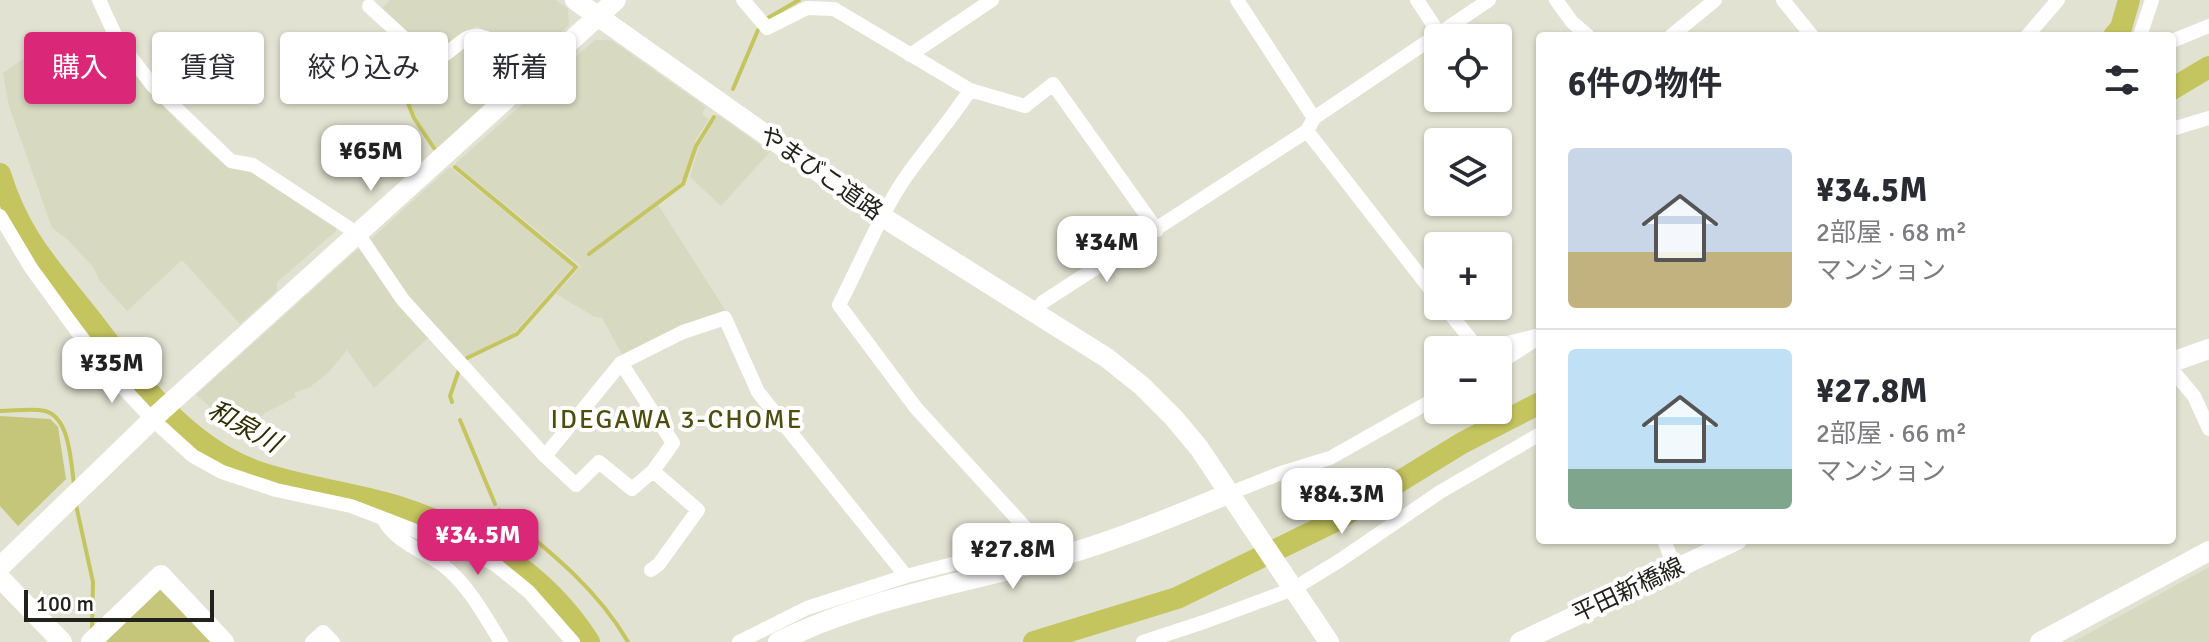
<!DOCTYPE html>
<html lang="ja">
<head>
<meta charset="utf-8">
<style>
	:root { --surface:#fff; --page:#f7f7f7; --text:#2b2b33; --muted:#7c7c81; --line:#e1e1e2; --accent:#db2777 }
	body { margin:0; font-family:Signika,"Noto Sans JP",sans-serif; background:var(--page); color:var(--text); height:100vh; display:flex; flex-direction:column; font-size:30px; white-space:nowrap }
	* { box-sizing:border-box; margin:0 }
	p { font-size:26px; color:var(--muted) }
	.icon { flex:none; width:44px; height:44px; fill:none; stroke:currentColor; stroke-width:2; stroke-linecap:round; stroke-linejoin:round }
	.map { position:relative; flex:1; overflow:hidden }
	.details { position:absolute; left:1536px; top:32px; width:640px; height:512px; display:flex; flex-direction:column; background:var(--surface); border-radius:8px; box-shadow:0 2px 6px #0004 }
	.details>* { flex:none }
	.top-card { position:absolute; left:24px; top:32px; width:760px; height:72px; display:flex; gap:16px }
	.buttons { position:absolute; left:1424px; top:24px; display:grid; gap:16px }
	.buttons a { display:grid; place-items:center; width:88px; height:88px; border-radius:8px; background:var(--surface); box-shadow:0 2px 6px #0004; font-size:40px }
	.scale { position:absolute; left:24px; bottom:20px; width:190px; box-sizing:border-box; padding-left:8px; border:4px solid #22221c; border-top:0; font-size:22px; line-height:28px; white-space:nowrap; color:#22221c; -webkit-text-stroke:6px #fff; paint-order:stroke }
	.price { position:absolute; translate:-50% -68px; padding:0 18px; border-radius:16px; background:#fff; color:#222; font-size:26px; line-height:52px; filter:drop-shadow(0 2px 4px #0008) }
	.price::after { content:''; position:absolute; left:50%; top:48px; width:24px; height:18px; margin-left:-12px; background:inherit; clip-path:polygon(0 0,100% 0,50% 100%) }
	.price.active { background:var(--accent); color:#fff }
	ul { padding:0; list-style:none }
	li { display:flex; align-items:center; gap:24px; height:200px; padding:0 32px }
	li+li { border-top:2px solid var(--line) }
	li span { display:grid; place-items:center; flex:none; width:224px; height:160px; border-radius:8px; color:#555 }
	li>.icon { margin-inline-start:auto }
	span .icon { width:96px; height:96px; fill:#fffc; stroke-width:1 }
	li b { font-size:34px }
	h2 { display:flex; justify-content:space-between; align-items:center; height:96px; padding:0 32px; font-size:34px }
	.tag { padding:0 28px; border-radius:8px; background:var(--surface); box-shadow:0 2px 6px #0004; font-size:28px; line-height:72px }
	.tag.active { background:var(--accent); color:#fff }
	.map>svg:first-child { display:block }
	.built { fill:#d8d9c1 }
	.green { fill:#c5c67a }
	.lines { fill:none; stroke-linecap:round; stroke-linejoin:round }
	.stream { stroke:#c5c560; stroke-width:4 }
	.river { stroke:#c5c560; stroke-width:22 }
	.street { stroke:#fff; stroke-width:14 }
	.secondary { stroke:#fff; stroke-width:20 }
	.labels { text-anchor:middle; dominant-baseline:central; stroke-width:8; stroke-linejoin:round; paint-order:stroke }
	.street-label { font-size:24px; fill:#22221c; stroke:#fff }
	.neighbourhood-label { font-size:26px; letter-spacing:2px; fill:#4e4d0f; stroke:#fff }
	.water-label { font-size:26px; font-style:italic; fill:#2e2d01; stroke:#fff }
</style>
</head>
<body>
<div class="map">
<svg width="2209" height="642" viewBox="0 0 2209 642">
	<rect width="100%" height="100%" fill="#e1e2d1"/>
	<path class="built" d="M 390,0 L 556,0 L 568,9 L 569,25 L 533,59 L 529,60 L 517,48 L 476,26 L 430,57 L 380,10 Z
		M 109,32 L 120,58 L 179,123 L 211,153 L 231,168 L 252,173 L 336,225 L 336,231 L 277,282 L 277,291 L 240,324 L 182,260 L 127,311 L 100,281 L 93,267 L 68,240 L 52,228 L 9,106 L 3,73 L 60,33 L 80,52 Z
		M 476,40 L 510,59 L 522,69 L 437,149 L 414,114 L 395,63 L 417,57 L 425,64 Z
		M 595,40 L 611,40 L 706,107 L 702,114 L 709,119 L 696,139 L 687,173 L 673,192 L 657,203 L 727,313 L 623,356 L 602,318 L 595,317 L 556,294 L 581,266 L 455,164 Z
		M 718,115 L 770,152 L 721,206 L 690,177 L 699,146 Z
		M 450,167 L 573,266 L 514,333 L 463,358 L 402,293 L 371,239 Z
		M 360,247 L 429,337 L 374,388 L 347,350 L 328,373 L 310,387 L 294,393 L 296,397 L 265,413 L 243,434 L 196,395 Z
		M 2209,567 L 2209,642 L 2073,642 Z"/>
	<path class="green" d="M 0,416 L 50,419 L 58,427 L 66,479 L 18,526 L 0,506 Z
		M 158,588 L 211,642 L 102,642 Z"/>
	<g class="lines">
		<path class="stream" d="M 768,18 L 799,0
			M 396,74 L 414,118 L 434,148
			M 733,89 L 758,30
			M 455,167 L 576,267 L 517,334 L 467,358
			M 589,254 L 683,184 L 696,146 L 714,117
			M 452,402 L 450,396 L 459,370
			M 0,411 C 14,411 32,408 45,411 C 70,417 71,463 74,485
			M 460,420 L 495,504
			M 76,505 L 93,582 L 92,630
			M 499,510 C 547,549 597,588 628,642"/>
		<path class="river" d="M 2114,36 L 2121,28 L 2129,0
			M 2172,89 L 2209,67
			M 0,174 C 21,241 51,268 92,321 C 137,379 183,444 255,471 C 300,487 349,492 396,506 C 474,531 544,571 589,642
			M 1034,642 L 1177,598 L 1335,521 L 1462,443 L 1540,403"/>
		<path class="street" d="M 99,0 L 117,39 L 153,86 L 231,161 L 253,165 L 358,234 L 403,300 L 545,456 L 576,485 L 599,462 L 632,489 L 653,471 L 673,443 L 621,363
			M 743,0 L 767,28 L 807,8 L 834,9 L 970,90 L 1025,106 L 1053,84 L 1157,230
			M 1237,0 L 1314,118
			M 1417,0 L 1438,32
			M 1556,0 L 1572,22 L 1588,36
			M 1783,0 L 1812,36
			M 369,6 L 429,61 C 442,60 451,49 461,42 C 487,21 514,62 535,73
			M 1671,36 L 1715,0
			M 2027,36 L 2058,0
			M 2140,36 L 2152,0
			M 2172,41 L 2209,26
			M 910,55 L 992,0
			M 970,90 C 949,123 922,152 901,184 C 876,223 860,265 839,305 L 916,408 L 1053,558
			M 2172,129 L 2209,118
			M 1307,131 L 1438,299
			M 0,216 L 31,268 L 100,363 L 152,419 L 193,456 L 222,472 L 276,490 L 351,506 L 473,553 L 496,565 L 529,592 L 573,642
			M 1444,306 L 1476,346 L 1491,347 L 1540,335
			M 1034,313 L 1043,302 L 1307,131 L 1314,118 L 1489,0
			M 1498,364 L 1535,340
			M 2172,370 L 2194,396 L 2209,429
			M 545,456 L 621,363 L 683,332 L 725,318 L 758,392 L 906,576 L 807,608 L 739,642
			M 1228,494 L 1281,473 L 1330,458 L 1438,397
			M 384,520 C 396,543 425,551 444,566 C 469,586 484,615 501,642
			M 1664,540 L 1675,568
			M 522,550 L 526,546
			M 651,570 L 659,564 L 698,510 L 653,471
			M 906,576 L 1038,542
			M 312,642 L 323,632 L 333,642
			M 1143,642 L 1204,622 L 1293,589 L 1339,561 L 1440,492 L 1540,434"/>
		<path class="secondary" d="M 575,0 L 881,216 L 1107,358 L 1142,386 L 1174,418 L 1199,448 L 1329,642
			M 2172,362 L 2209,349
			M 0,567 L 158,414 L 616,0
			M 0,578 L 62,642
			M 91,642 L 161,575 L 224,642
			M 778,642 C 864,599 960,584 1051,559 C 1112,542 1170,518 1228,494
			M 1520,642 L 1737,540
			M 2040,642 L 2209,551"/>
	</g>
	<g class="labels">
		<g class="street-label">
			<text transform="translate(821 173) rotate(35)">やまびこ道路</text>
			<text transform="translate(1628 590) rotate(-25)">平田新橋線</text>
		</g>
		<g class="neighbourhood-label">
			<text x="677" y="420">IDEGAWA 3-CHOME</text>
		</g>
		<g class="water-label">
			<text transform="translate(244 427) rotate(29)">和泉川</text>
		</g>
	</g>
</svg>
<div class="buttons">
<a><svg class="icon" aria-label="locate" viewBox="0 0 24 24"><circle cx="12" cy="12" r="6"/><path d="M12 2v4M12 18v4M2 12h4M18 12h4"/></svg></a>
<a><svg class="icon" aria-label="layers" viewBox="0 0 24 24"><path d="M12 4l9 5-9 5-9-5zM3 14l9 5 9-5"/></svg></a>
<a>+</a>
<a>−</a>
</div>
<div class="scale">100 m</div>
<b class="price" style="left:371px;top:193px">¥65M</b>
<b class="price" style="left:1107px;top:284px">¥34M</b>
<b class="price" style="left:112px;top:405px">¥35M</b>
<b class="price" style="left:1342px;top:536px">¥84.3M</b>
<b class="price active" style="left:478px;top:577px">¥34.5M</b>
<b class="price" style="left:1013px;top:591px">¥27.8M</b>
<div class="top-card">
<a class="tag active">購入</a>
<a class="tag">賃貸</a>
<a class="tag">絞り込み</a>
<a class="tag">新着</a>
</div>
<section class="details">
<h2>6件の物件<svg class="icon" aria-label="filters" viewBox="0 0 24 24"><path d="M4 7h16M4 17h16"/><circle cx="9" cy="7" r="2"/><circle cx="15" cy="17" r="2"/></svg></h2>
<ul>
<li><span style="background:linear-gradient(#c9d6e8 65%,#c2b280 0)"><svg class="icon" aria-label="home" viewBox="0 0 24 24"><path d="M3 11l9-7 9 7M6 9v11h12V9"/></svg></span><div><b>¥34.5M</b><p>2部屋 · 68 m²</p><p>マンション</p></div></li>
<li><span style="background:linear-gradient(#bfe0f5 75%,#7fa58c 0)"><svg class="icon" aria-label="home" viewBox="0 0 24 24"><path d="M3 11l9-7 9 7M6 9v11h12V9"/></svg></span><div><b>¥27.8M</b><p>2部屋 · 66 m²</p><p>マンション</p></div></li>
</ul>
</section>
</div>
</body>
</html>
